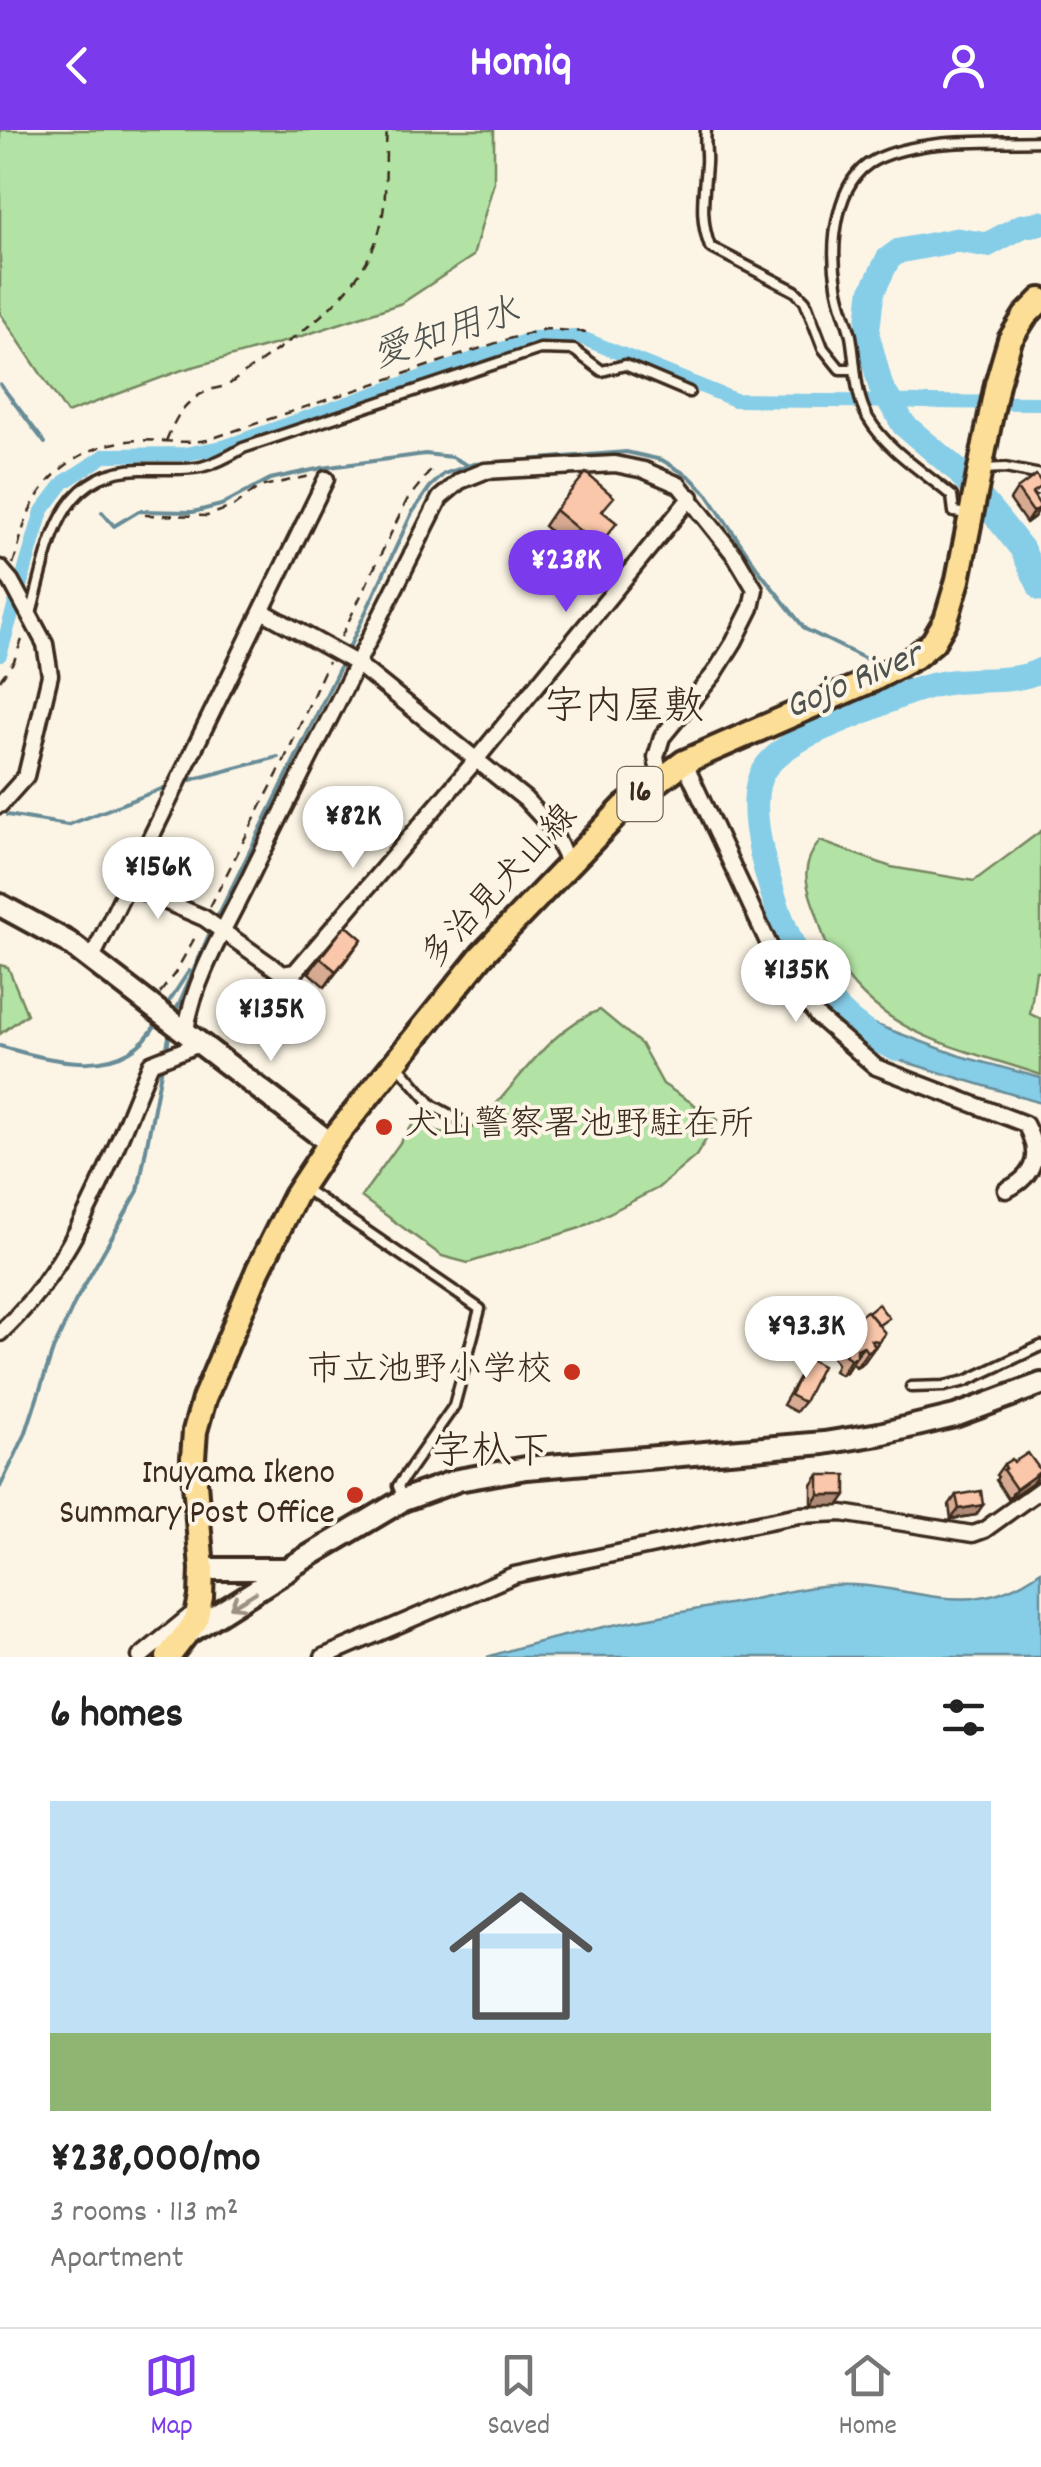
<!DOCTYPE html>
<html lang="en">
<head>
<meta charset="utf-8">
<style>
	:root { --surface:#fff; --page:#f6f6f6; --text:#222; --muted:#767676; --line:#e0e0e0; --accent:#7c3aed }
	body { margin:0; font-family:Dekko,"Klee One",sans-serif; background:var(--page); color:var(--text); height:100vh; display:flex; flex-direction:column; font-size:38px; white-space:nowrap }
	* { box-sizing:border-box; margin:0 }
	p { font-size:32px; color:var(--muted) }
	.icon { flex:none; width:55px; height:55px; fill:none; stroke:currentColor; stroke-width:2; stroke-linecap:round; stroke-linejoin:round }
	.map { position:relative; height:1527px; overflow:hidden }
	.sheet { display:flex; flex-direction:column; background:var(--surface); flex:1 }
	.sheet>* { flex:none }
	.price { position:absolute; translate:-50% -85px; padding:0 22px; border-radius:35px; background:#fff; color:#222; font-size:32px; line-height:65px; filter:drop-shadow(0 2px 5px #0008) }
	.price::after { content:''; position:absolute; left:50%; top:60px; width:30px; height:22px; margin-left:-15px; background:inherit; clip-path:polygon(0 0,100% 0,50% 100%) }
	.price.selected { background:var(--accent); color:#fff }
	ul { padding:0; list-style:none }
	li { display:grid; align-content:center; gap:20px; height:530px; padding:0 50px }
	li+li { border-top:2px solid var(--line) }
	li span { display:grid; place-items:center; height:310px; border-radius:0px; color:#555 }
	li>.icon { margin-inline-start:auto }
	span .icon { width:180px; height:180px; fill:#fffc; stroke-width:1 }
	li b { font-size:42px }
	h2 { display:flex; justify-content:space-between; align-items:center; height:120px; padding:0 50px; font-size:42px }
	header { display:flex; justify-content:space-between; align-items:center; height:130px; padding:0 50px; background:var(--accent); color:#fff; font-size:45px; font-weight:700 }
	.menu { display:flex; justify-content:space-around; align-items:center; height:140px; border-top:2px solid var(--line); background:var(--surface); font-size:28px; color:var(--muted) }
	.menu a { display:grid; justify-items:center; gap:5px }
	.menu .selected { color:var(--accent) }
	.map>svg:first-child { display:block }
	.green { fill:#b2e3a4; stroke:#768661; stroke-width:2.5 }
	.water { fill:#86cde8; stroke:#688c97; stroke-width:2.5 }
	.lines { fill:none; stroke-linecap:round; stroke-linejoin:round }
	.stream { stroke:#688c97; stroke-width:4 }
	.canal { stroke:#86cde8; stroke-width:14 }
	.river { stroke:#86cde8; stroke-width:25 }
	.service-casing { stroke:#3b2a1e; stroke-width:15 }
	.minor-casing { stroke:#3b2a1e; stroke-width:21 }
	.secondary-casing { stroke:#3b2a1e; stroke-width:28 }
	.primary-casing { stroke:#3b2a1e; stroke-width:30 }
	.path { stroke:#3b2a1e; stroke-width:2.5; stroke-dasharray:10 8; stroke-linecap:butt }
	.service { stroke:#fcf5e5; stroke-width:8 }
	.minor { stroke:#fcf5e5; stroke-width:14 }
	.secondary { stroke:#fcf5e5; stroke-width:20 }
	.primary { stroke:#fcde96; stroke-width:22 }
	.wall { fill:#d7ab92; stroke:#3b2a1e; stroke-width:2.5 }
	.shaded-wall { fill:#af8b77; stroke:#3b2a1e; stroke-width:2.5 }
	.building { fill:#fac7aa; stroke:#3b2a1e; stroke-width:2.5 }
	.oneway { stroke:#9c9082 }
	.poi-dot { fill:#c8321e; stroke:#fcf5e5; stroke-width:4 }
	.labels { text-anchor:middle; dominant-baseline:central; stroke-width:8; stroke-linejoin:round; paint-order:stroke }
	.shield { fill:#fcf5e5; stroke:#75675a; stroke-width:2.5 }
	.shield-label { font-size:32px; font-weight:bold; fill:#3b2a1e }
	.street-label { font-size:35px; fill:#3b2a1e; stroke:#fcf5e5 }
	.poi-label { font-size:35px; fill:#3b2a1e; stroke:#fcf5e5; text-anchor:end }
	.water-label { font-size:38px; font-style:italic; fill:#4e5350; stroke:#fcf5e5 }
	.quarter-label { font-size:40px; fill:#3b2a1e; stroke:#fcf5e5 }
</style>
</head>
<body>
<header><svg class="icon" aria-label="back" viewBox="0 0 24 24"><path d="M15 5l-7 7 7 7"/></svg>Homiq<svg class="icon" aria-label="person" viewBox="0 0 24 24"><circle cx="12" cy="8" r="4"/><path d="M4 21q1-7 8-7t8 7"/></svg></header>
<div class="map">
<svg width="1041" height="1527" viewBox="0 0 1041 1527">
	<rect width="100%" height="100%" fill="#fcf5e5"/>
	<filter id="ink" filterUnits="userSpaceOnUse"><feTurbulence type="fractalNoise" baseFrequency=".01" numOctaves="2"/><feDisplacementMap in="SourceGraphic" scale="20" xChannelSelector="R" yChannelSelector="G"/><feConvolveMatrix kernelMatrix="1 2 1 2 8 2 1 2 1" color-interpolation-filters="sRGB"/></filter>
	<g filter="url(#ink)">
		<path class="green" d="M 0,0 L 494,0 L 494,52 L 473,126 L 402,173 L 287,211 L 182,240 L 67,283 L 0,183 Z
			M 1041,701 L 1041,841 L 1036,841 L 1030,884 L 1041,889 L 1041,945 C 957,916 882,908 832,825 C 824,813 821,796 816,782 C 805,754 800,735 820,711 L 891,737 L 974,751 Z
			M 0,835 L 8,837 L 27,884 L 0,904 Z
			M 600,880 L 641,914 L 663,954 L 718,990 L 696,1026 L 658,1058 L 580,1098 L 468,1133 L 442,1126 L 361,1067 L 417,989 L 439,1002 L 463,1006 C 512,968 540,902 600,880 Z"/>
		<path class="water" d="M 874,894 L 960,926 L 1041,948 L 1041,973 L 899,930 L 863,911 Z
			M 1041,1441 L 1041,1527 L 487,1527 C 569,1501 654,1487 739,1472 C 767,1467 793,1459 821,1456 C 905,1446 962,1499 1041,1441 Z"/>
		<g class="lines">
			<path class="stream" d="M 0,254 L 45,313
				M 102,382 L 114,396 L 139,381 L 193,382 L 221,375 L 270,349 L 322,338 L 425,324 L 452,327 L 469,336
				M 347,522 L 412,383 L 430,357 L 444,344 L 474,334 L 626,322 L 662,330 L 690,347 L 707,364 L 760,442 L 805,499 L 878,535
				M 901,547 L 923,559
				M 183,652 L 278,627
				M 7,685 L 68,695 L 169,656
				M 215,792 L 343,531
				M 164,879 L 189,841
				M 175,883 L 211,800
				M 0,916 C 54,932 126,951 157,892
				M 166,922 L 170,902
				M 0,1357 L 25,1305 L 53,1220 L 75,1172 L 138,1061 L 163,931"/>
			<path class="canal" d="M 0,525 L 42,381 L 64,352 L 106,325 L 186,324 L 223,317 L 533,208 L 577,206 L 735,270 L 1041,273"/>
			<path class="river" d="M 1041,93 L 1022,96 L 987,115 L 957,110 L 899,121 L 888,129 L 872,162 L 867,204 L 881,257 L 904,295 L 957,340 L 995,385 L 1022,419 L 1041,459
				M 897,919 C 840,897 800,840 780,785 C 768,751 741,668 766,637 C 785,612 821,599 850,587 C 882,574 916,556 951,552 C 980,548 1014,554 1041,540"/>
			<g class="service-casing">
				<path id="service" d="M 706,0 C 704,11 707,23 706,34 C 704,64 699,88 710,117 L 795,161 L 805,171 L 823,218 L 840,239 L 854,239
					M 982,339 L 1005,338 L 1041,345
					M 968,384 L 954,382 L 952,366 C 924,342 887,320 868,288 C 854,263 856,233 851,206 C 847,189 839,172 837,155 C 830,116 835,50 875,30 C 921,7 990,13 1041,11
					M 31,484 C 49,420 56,340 141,339 C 190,338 198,345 243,318 L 540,219 L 574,220 L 602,241 L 625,235 L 689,262
					M 398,935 L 432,975 L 463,992
					M 305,1059 L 480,1179 L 454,1276 L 398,1356 L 402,1367
					M 911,1257 L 944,1256 L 966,1251 L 1041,1216"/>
			</g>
			<g class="minor-casing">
				<path id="minor" d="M 0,438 L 11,451 L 45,514 L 50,545 L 26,646 L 0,675
					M 262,481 L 356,533 L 525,669 L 550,696 L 569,734
					M 684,632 L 779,836 L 818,887 L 876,937 L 1025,994 C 1041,1023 1037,1045 1006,1060
					M 130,756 L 204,788 L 283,844 L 295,842 L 475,631 L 691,367
					M 91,830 L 326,349
					M 186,901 C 193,848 231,788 254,739 C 315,615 378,492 440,368 L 460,351 L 485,341 L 615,334 L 644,340 L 679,355 L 736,427 L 755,459 L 751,478 L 734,512 L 714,544 L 662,607 L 656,627 L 660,648
					M 0,1203 C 78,1131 110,1028 151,933 L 202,913
					M 140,1527 L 190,1486
					M 323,1527 L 514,1445 L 749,1395 L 799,1385 L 842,1383 L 973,1404 L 984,1400 L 1041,1359"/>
			</g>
			<g class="secondary-casing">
				<path id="secondary" d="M 0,775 L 68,812 L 330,1013
					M 202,1439 L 287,1439 L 403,1370 L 458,1350 L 526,1338 L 824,1313 L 879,1304 L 955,1286 L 1041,1254
					M 190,1502 L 288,1440"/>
			</g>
			<g class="primary-casing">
				<path id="primary" d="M 168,1527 L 196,1491 L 201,1467 L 202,1439 L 193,1328 L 195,1301 L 204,1269 L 258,1140 L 295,1066 L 330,1013 L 482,825 L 624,677 L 684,632 L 872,550 L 915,527 L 933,512 L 946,490 L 958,450 L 997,254 L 1010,210 L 1025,186 L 1041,170"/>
			</g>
			<path class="path" d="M 166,311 C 176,287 184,270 210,260 C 218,257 224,258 231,253 C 284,213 354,175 377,108 C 389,74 384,35 387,0
				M 145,385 L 207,386 L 234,376 L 259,357 L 310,346
				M 13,434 C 20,414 23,392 33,374 C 52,338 88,315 128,311 C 154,308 180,315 207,310 L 508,209 L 546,199 L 586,202
				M 341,507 L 407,370 L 431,340
				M 0,550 L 14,531 L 23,507
				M 210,777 L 283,633 L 328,532
				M 160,863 L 175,843 L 198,802"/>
			<use href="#service" class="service"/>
			<use href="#minor" class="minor"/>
			<use href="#secondary" class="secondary"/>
			<use href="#primary" class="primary"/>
		</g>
		<path class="wall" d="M 1017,359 L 1036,365 L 1034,366 L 1034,387 L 1026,393 L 1010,370 Z
			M 555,380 L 606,409 L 587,432 L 544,396 Z
			M 362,809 L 325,857 L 309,843 L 320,828 Z
			M 881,1199 L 885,1203 L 864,1232 L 856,1237 L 852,1232 L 846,1242 L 841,1245 L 834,1241 L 837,1234 L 825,1216 L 836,1201 Z
			M 809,1229 L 804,1272 L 796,1282 L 783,1275 Z
			M 1014,1332 L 1041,1341 L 1033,1352 L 1008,1369 L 996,1350 L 998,1347 L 996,1345 L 1004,1334 Z
			M 819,1345 L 838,1376 L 812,1376 L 812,1355 Z
			M 956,1365 L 976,1385 L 951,1389 L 949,1375 Z"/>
		<path class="shaded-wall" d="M 1041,377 L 1034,387 L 1026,393 L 1033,382 Z
			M 362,809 L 351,824 L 325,857 L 336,841 Z
			M 885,1203 L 864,1232 L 856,1237 L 867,1222 L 871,1210 Z
			M 863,1216 L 846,1242 L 841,1245 L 857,1219 Z
			M 1041,1341 L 1033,1352 L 1008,1369 L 1016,1359 Z
			M 819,1365 L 846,1365 L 838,1376 L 812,1376 Z
			M 983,1375 L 976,1385 L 951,1389 L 959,1379 Z"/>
		<path class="building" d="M 586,343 L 614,367 L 602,381 L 617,393 L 598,416 L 555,380 Z
			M 1036,345 L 1041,352 L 1041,357 L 1032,363 L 1041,377 L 1033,382 L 1017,359 Z
			M 346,795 L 362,809 L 336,841 L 320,828 Z
			M 878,1174 L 889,1188 L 879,1195 L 868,1182 Z
			M 867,1181 L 885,1203 L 879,1211 L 871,1210 L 875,1217 L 867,1222 L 863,1216 L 857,1219 L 857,1226 L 851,1229 L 845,1225 L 847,1219 L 836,1201 Z
			M 809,1229 L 822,1236 L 804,1272 L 790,1265 Z
			M 1028,1323 L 1041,1341 L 1016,1359 L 1003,1340 L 1006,1338 L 1004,1334 L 1012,1329 L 1014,1332 Z
			M 819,1345 L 846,1345 L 846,1365 L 819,1365 Z
			M 981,1361 L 983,1375 L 959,1379 L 956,1365 Z"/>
		<defs><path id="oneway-shaft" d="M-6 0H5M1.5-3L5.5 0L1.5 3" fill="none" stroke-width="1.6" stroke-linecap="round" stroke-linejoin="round" transform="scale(2.5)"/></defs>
		<use class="oneway" href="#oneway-shaft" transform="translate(243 1470) rotate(149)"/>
	</g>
	<g class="poi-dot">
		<circle cx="384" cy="997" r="10"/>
		<circle cx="572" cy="1242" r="10"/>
		<circle cx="355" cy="1365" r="10"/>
	</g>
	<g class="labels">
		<rect class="shield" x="617.5" y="637" width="45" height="54" rx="8"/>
		<g class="shield-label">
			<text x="640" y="664">16</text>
		</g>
		<g class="street-label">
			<text transform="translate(501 758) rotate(-47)">多治見犬山線</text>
		</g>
		<g class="poi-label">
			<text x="404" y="997" text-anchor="start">犬山警察署池野駐在所</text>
			<text x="552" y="1242">市立池野小学校</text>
			<text x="335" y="1345">Inuyama Ikeno<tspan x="335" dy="40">Summary Post Office</tspan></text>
		</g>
		<g class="water-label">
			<text transform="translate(447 206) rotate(-18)">愛知用水</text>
			<text transform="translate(854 553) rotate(-23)">Gojo River</text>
		</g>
		<g class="quarter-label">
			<text x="624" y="580">字内屋敷</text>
			<text x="491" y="1325">字杁下</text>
		</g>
	</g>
</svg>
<b class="price selected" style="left:566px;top:485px">¥238K</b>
<b class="price" style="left:353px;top:741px">¥82K</b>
<b class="price" style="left:158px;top:792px">¥156K</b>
<b class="price" style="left:796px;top:895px">¥135K</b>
<b class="price" style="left:271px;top:934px">¥135K</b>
<b class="price" style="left:806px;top:1251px">¥93.3K</b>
</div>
<section class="sheet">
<h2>6 homes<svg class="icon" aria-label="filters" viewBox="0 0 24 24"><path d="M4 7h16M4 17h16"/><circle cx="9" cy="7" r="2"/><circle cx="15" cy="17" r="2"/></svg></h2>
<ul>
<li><span style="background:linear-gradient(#bfe0f5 75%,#8fb573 0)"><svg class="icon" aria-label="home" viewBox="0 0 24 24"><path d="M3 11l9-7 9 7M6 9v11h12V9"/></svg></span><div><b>¥238,000/mo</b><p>3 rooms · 113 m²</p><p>Apartment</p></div></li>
</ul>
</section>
<nav class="menu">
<a class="selected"><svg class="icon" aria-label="map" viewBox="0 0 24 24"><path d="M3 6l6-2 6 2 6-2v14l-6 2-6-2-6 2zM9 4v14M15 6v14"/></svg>Map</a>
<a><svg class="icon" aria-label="saved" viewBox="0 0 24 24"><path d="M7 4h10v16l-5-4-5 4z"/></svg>Saved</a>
<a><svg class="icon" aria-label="home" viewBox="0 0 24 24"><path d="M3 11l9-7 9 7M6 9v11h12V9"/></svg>Home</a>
</nav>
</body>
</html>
